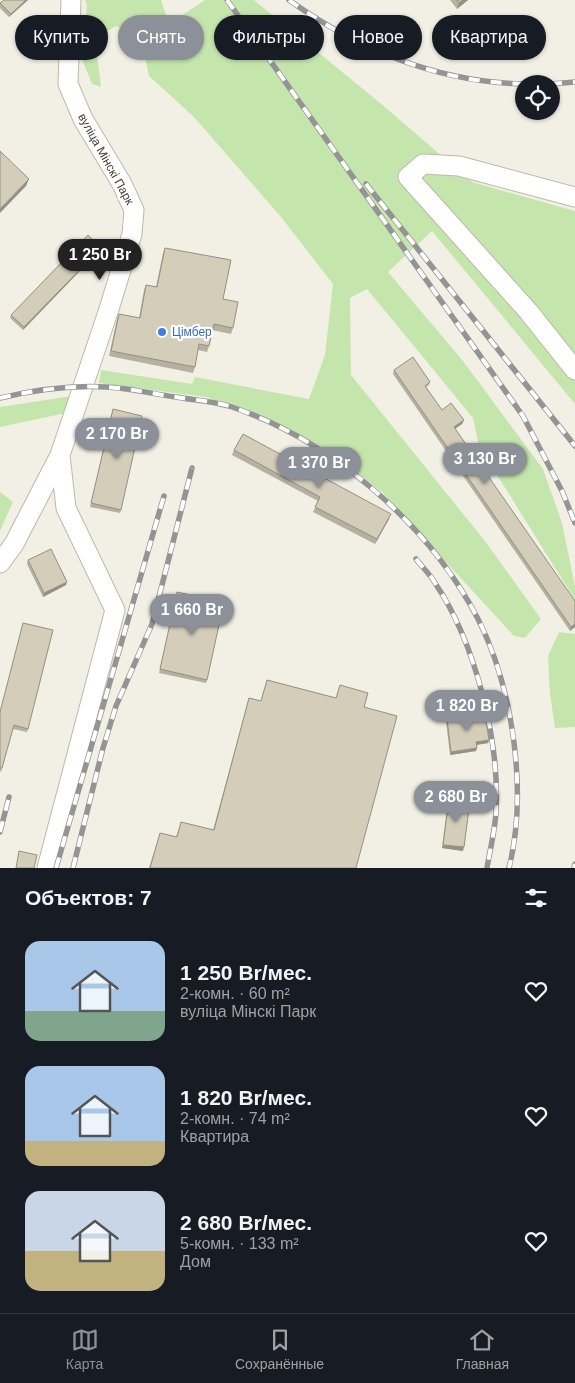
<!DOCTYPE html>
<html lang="ru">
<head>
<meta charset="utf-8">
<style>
	:root { --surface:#171b24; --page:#20242c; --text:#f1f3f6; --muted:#9ea1a6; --line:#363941; --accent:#8c9099 }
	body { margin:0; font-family:Helvetica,sans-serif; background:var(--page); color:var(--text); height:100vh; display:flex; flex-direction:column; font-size:19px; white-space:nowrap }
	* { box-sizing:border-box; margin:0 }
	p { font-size:16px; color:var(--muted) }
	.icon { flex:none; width:28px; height:28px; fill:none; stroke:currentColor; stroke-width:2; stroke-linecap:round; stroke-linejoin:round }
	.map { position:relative; height:868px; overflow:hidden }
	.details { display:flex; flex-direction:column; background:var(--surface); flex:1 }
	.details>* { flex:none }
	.top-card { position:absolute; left:15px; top:15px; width:545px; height:45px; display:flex; gap:10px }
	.buttons { position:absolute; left:515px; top:75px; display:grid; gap:10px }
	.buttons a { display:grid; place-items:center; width:45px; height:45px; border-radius:50%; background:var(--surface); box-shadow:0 1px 4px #0004; font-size:25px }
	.price { position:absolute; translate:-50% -42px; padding:0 11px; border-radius:18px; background:var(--accent); color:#fff; font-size:16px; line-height:32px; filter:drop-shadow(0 1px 2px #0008) }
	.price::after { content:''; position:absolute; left:50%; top:30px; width:15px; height:11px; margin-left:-8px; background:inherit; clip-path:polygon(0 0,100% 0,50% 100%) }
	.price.active { background:#222; color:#fff }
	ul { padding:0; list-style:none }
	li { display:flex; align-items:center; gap:15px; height:125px; padding:0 25px }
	li span { display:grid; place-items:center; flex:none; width:140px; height:100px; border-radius:15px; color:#555 }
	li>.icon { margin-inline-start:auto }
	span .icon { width:60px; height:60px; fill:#fffc; stroke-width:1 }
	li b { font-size:21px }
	h2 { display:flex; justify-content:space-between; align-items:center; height:60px; padding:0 25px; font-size:21px }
	.tag { padding:0 18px; border-radius:22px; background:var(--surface); box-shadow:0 1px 4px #0004; font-size:18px; line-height:45px }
	.tag.active { background:var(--accent); color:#fff }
	.tab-bar { display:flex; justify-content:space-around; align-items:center; height:70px; border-top:1px solid var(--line); background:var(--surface); font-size:14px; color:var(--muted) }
	.tab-bar a { display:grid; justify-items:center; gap:2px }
	.tab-bar .active { color:var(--accent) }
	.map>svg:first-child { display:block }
	.grass { fill:#c4e6ad }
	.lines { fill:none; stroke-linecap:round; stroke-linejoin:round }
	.minor-casing { stroke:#bdb9a7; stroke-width:21 }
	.minor { stroke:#fff; stroke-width:19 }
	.rail-casing { stroke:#949494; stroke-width:5.5 }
	.rail { stroke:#fff; stroke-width:4; stroke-dasharray:11; stroke-linecap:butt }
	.wall { fill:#b5b0a0 }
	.shaded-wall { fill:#949082 }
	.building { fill:#d3cdba; stroke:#949082 }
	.shop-dot { fill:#3f7fe0; stroke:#fff; stroke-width:2 }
	.labels { text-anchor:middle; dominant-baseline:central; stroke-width:4.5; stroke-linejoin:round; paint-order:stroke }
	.street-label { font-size:12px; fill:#444034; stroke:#fff }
	.shop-label { font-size:12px; fill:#366cbe; stroke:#fff; text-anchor:start }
</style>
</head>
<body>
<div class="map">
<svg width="575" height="868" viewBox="0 0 575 868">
	<rect width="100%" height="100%" fill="#f2f0e4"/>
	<path class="grass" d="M 85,0 L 161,0 L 169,24 L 205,0 L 254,0 L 379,102 L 472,182 L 575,211 L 575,404 L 432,231 L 388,272 L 463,361 L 543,469 L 562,523 L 575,586 L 575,600 L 479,446 L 473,418 L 367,289 L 350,298 L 351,375 L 485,541 L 541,619 L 525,638 L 514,636 L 382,492 L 342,461 L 273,422 L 206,397 L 99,383 L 101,370 L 192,384 L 195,377 L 309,399 L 325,355 L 333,284 L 281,217 L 194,117 L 149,76 L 141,37 L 116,26 L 95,39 L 101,87 L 92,84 L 82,59 L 87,5 Z
		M 72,396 L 66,413 L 0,427 L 0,407 Z
		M 0,492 L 13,502 L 0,531 Z
		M 559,632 L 575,634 L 575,727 L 555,728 L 550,694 L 548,656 Z"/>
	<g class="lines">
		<g class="minor-casing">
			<path id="minor" d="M 575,197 L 459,166 L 423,164 L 408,177 L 528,311 L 575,370
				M 0,563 L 14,544 L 60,455 L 109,309 L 132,234 L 134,210 L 122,184 L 83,119 L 68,84 L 71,0
				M 47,868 L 115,610 L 66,508 L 60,455"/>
		</g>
		<use href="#minor" class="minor"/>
		<g class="rail-casing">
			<path id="rail" d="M 227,0 L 523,416 L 562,491 L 575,523
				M 289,0 C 359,50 436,82 524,84
				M 551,84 L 575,82
				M 366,184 L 575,446
				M 0,398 C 34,390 72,385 106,387 C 129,388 153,394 176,397 C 193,400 212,401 229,406 C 330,439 429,524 478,619 C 513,688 528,792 509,868
				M 416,559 C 422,567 430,574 435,583 C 475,642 500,740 496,812 C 495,830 490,850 487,868
				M 0,832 L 9,797
				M 56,868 L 164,496
				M 73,868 L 103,748 L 116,706 L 152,624 L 192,468
				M 574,868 L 575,864"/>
		</g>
		<use href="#rail" class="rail"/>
	</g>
	<path class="wall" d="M 28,0 L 9,17 L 0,8 L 0,3 Z
		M 450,0 L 468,0 L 457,9 Z
		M 165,248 L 223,299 L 233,328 L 231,334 L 212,330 L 209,346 L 207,352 L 198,350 L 195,367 L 193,373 L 109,356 L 117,319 L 119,314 L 139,318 L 144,290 L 146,285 L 156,287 L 163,253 Z
		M 99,251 L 23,330 L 10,318 L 11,315 Z
		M 394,370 L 430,382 L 429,385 L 426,387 L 442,410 L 464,420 L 462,424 L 455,429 L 575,601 L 575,627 L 570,631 L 393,374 Z
		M 113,409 L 121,510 L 120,513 L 90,507 Z
		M 234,450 L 389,519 L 375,544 L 313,512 L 318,501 L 232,455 Z
		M 28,560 L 66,585 L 43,597 L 27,564 Z
		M 177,592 L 207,680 L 206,683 L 159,673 Z
		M 267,680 L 336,698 L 340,685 L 364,707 L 356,868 L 149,868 L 160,833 L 176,837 L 181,822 L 213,830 L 247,705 L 249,698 L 261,701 Z
		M 0,711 L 28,729 L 27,732 L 13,729 L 1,772 L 0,771 Z
		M 447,719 L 489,740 L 488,743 L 477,745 L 477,748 L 476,751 L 450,755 L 446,722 Z
		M 449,798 L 463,851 L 442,848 L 448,801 Z"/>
	<path class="shaded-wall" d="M 26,0 L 28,0 L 9,17 L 11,14 Z
		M 463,0 L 468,0 L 457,9 L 459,3 Z
		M 29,179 L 26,186 L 0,213 L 0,209 Z
		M 101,248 L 99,251 L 23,330 L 24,327 Z
		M 464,420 L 462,424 L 453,430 L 454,427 Z
		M 391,514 L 389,519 L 375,544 L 377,539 Z
		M 67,582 L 66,585 L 43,597 L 44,593 Z
		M 575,624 L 575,627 L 570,631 L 571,627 Z
		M 489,740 L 488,743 L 475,745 L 476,742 Z
		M 477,748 L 476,751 L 450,755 L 451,752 Z
		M 443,845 L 464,847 L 463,851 L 442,848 Z"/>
	<path class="building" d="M 4,0 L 26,0 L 11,14 L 0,3 Z
		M 457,0 L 463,0 L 459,3 Z
		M 0,151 L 29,179 L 0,209 Z
		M 88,235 L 101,248 L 24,327 L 11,315 Z
		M 165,248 L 231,260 L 223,299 L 238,302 L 233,328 L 214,324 L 209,346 L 199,344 L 195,367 L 111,351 L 119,314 L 140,318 L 146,285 L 157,287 Z
		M 413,357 L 430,382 L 425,386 L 442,410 L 451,403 L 464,420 L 454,427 L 575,601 L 575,624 L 571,627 L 394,370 Z
		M 113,409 L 142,416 L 121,510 L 91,503 Z
		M 243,434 L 391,514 L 377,539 L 315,507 L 320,497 L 234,450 Z
		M 51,549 L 67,582 L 44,593 L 28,560 Z
		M 177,592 L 224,602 L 207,680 L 160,669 Z
		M 23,623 L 53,630 L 28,729 L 14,725 L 2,768 L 0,768 L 0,712 Z
		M 267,680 L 336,698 L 340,685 L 368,693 L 364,707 L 397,716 L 356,868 L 150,868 L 160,833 L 177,837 L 181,822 L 214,830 L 249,698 L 261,701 Z
		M 485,714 L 489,740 L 476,742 L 477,748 L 451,752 L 447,719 Z
		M 449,798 L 470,801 L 464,847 L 443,845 Z
		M 19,851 L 37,855 L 34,868 L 16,868 Z"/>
	<circle class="shop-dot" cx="162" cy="332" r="5"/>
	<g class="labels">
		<g class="street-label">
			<text transform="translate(106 159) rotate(61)">вуліца Мінскі Парк</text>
		</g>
		<g class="shop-label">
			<text x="172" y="332">Цімбер</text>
		</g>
	</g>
</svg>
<div class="buttons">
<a><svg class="icon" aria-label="locate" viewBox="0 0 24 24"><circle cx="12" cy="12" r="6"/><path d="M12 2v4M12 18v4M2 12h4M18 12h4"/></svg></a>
</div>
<b class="price active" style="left:100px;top:281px">1 250 Br</b>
<b class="price" style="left:117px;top:460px">2 170 Br</b>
<b class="price" style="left:485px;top:485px">3 130 Br</b>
<b class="price" style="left:319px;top:489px">1 370 Br</b>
<b class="price" style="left:192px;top:636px">1 660 Br</b>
<b class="price" style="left:467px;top:732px">1 820 Br</b>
<b class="price" style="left:456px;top:823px">2 680 Br</b>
<div class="top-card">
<a class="tag">Купить</a>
<a class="tag active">Снять</a>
<a class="tag">Фильтры</a>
<a class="tag">Новое</a>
<a class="tag">Квартира</a>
</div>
</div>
<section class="details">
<h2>Объектов: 7<svg class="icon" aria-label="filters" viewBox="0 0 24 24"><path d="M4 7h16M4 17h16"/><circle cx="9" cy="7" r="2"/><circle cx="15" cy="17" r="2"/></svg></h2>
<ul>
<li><span style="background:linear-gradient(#a9c7e8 70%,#7fa58c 0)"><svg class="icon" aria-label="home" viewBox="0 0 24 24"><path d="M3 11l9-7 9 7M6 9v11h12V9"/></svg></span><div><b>1 250 Br/мес.</b><p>2-комн. · 60 m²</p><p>вуліца Мінскі Парк</p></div><svg class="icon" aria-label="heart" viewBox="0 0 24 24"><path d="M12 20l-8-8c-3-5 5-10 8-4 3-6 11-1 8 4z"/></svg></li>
<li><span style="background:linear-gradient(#a9c7e8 75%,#c2b280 0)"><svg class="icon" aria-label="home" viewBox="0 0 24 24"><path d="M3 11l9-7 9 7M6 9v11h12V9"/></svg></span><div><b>1 820 Br/мес.</b><p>2-комн. · 74 m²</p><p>Квартира</p></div><svg class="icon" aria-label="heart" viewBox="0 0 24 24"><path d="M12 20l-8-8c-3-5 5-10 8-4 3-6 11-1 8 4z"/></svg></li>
<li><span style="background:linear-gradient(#c9d6e8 60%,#c2b280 0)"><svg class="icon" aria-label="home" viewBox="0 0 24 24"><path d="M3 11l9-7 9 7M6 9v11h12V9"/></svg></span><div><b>2 680 Br/мес.</b><p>5-комн. · 133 m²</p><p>Дом</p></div><svg class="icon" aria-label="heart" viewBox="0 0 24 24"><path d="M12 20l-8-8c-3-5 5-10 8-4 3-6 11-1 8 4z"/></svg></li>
</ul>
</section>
<nav class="tab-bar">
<a class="active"><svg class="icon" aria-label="map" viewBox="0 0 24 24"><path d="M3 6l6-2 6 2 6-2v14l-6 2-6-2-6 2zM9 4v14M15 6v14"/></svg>Карта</a>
<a><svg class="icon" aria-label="saved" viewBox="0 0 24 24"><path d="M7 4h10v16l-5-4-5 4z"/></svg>Сохранённые</a>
<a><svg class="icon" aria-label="home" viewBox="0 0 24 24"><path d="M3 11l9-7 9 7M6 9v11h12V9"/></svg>Главная</a>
</nav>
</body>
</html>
